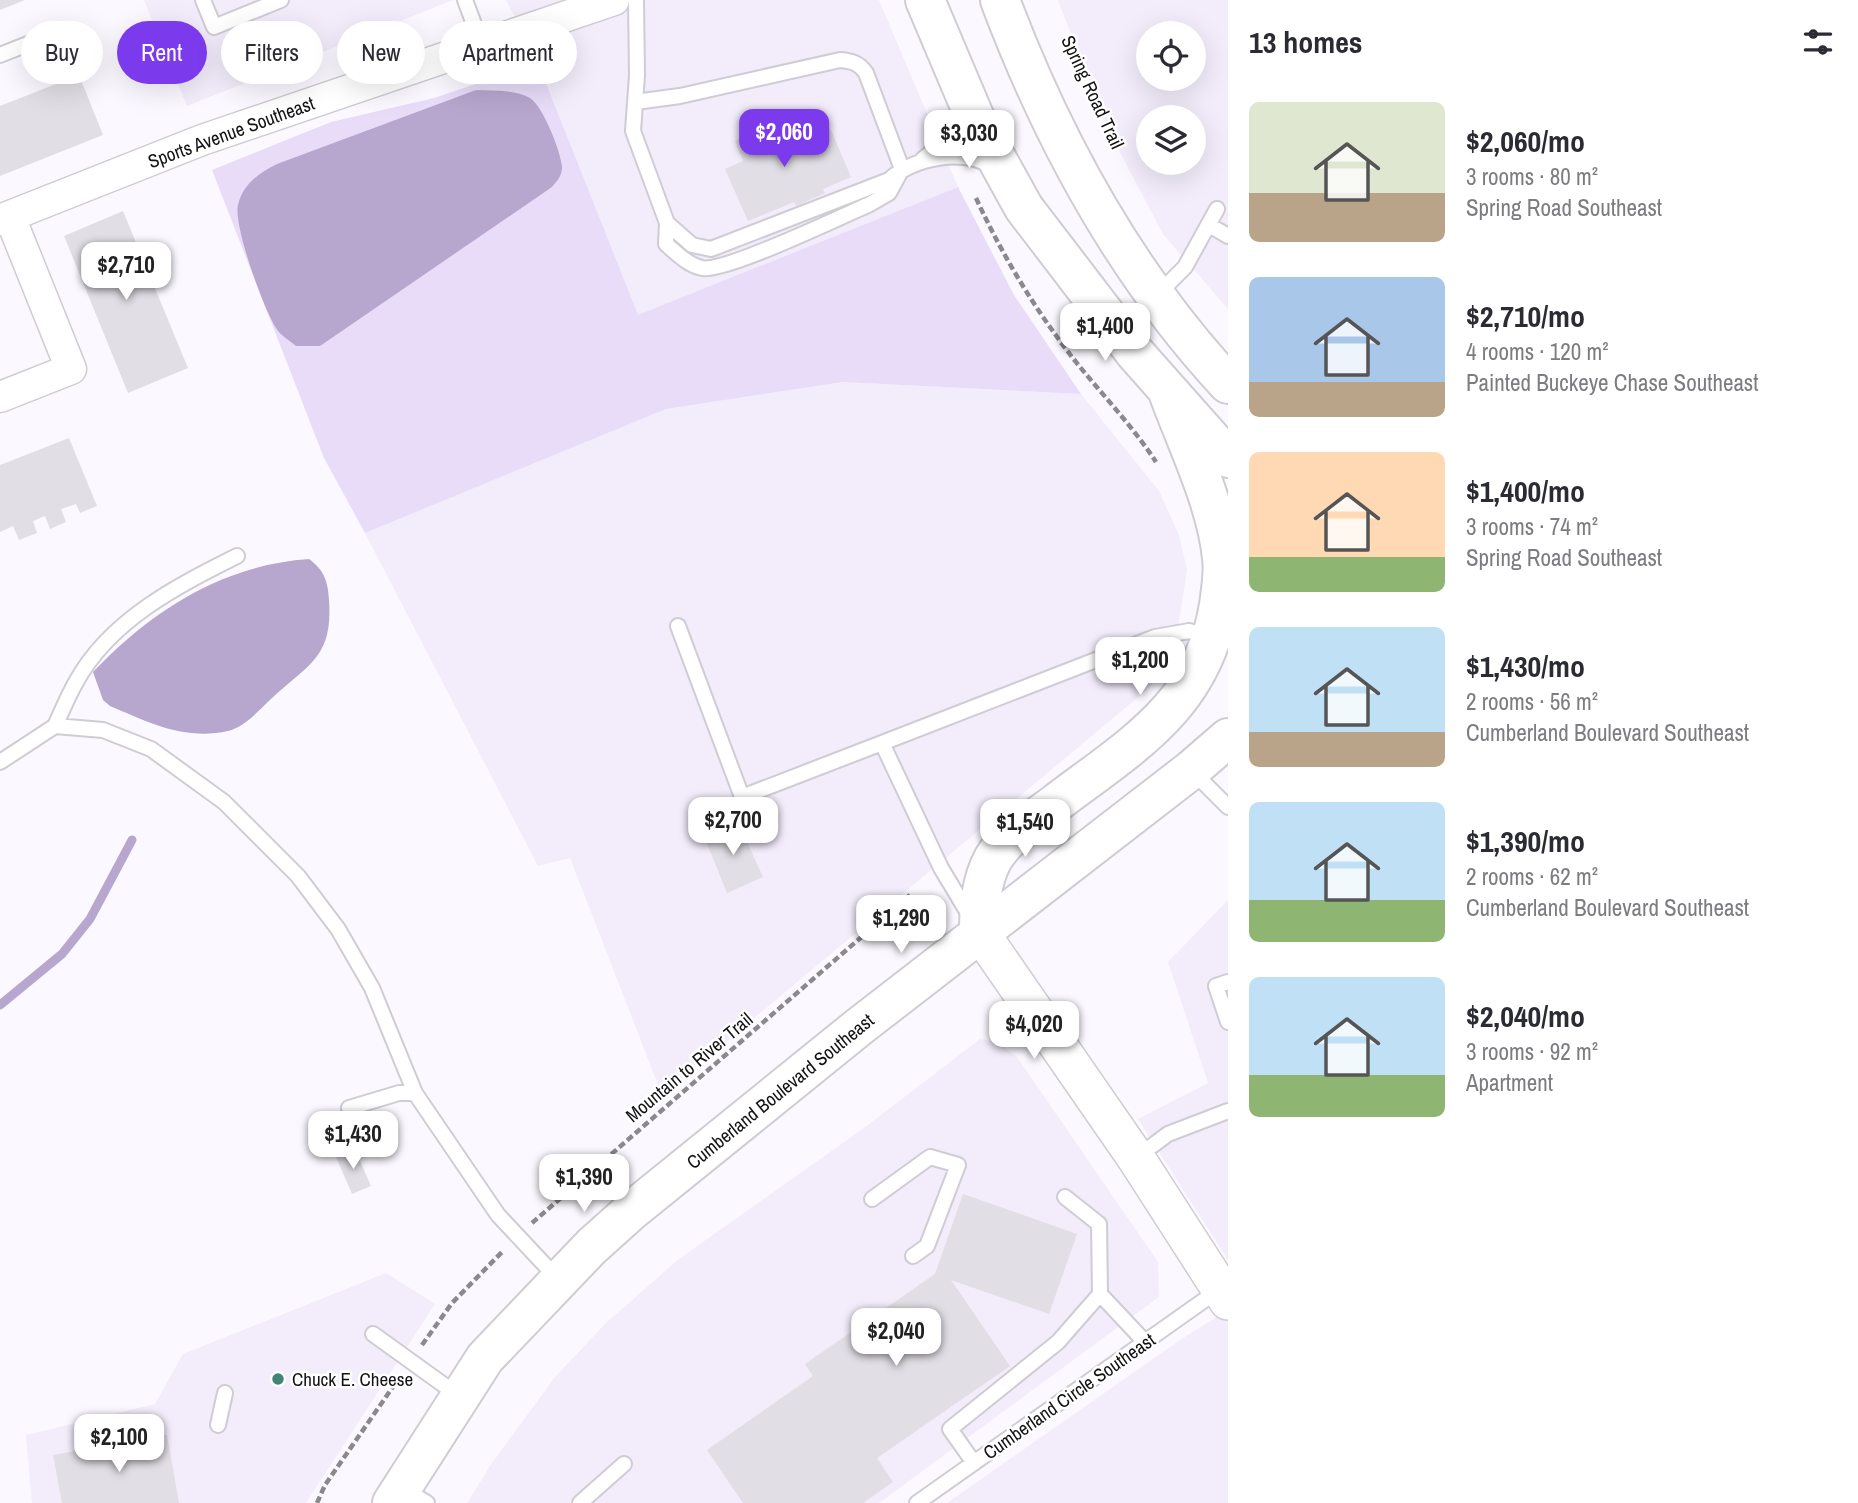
<!DOCTYPE html>
<html lang="en">
<head>
<meta charset="utf-8">
<style>
	:root { --surface:#fff; --page:#f7f7f7; --text:#2b2b33; --muted:#7c7c81; --accent:#7c3aed }
	body { margin:0; font-family:"Archivo Narrow",sans-serif; background:var(--page); color:var(--text); height:100vh; display:flex; flex-direction:column; font-size:26px; white-space:nowrap }
	* { box-sizing:border-box; margin:0 }
	p { font-size:23px; color:var(--muted) }
	.icon { flex:none; width:38px; height:38px; fill:none; stroke:currentColor; stroke-width:2; stroke-linecap:round; stroke-linejoin:round }
	.map { position:relative; flex:1; overflow:hidden }
	.details { display:flex; flex-direction:column; background:var(--surface); width:630px }
	.details>* { flex:none }
	.banner { position:absolute; left:21px; top:21px; width:665px; height:63px; display:flex; gap:14px }
	.tools { position:absolute; left:1136px; top:21px; display:grid; gap:14px }
	.tools a { display:grid; place-items:center; width:70px; height:70px; border-radius:50%; background:var(--surface); box-shadow:0 7px 28px #0002; font-size:35px }
	.price { position:absolute; translate:-50% -60px; padding:0 16px; border-radius:14px; background:#fff; color:#222; font-size:23px; line-height:46px; filter:drop-shadow(0 2px 4px #0008) }
	.price::after { content:''; position:absolute; left:50%; top:42px; width:21px; height:16px; margin-left:-10px; background:inherit; clip-path:polygon(0 0,100% 0,50% 100%) }
	.price.current { background:var(--accent); color:#fff }
	ul { padding:0; list-style:none }
	li { display:flex; align-items:center; gap:21px; height:175px; padding:0 21px }
	li span { display:grid; place-items:center; flex:none; width:196px; height:140px; border-radius:10px; color:#555 }
	li>.icon { margin-inline-start:auto }
	span .icon { width:84px; height:84px; fill:#fffc; stroke-width:1 }
	li b { font-size:30px }
	h2 { display:flex; justify-content:space-between; align-items:center; height:84px; padding:0 21px; font-size:30px }
	.tag { padding:0 24px; border-radius:32px; background:var(--surface); box-shadow:0 7px 28px #0002; font-size:24px; line-height:63px }
	.tag.current { background:var(--accent); color:#fff }
	main { display:flex; flex:1; min-height:0 }
	.map>svg:first-child { display:block }
	.built { fill:#f2ecfb; fill-rule:evenodd }
	.green { fill:#e8dcf9 }
	.water { fill:#b7a6cd }
	.lines { fill:none; stroke-linecap:round; stroke-linejoin:round }
	.stream { stroke:#b7a6cd; stroke-width:9 }
	.building { fill:#e1dee5 }
	.service-casing { stroke:#cfccd3; stroke-width:18 }
	.minor-casing { stroke:#cfccd3; stroke-width:33 }
	.tertiary-casing { stroke:#cfccd3; stroke-width:40 }
	.secondary-casing { stroke:#cfccd3; stroke-width:42 }
	.path { stroke:#8b898d; stroke-width:4.5; stroke-dasharray:7 3.5; stroke-linecap:butt }
	.service { stroke:#fff; stroke-width:14 }
	.minor { stroke:#fff; stroke-width:30 }
	.tertiary { stroke:#fff; stroke-width:37 }
	.secondary { stroke:#fff; stroke-width:38 }
	.poi-dot { fill:#418578; stroke:#fff; stroke-width:2.5 }
	.labels { text-anchor:middle; dominant-baseline:central; stroke-width:5; stroke-linejoin:round; paint-order:stroke }
	.street-label { font-size:19px; fill:#131214; stroke:#fff }
	.poi-label { font-size:19px; fill:#131214; stroke:#fff; text-anchor:start }
</style>
</head>
<body>
<main>
<div class="map">
<svg width="1228" height="1503" viewBox="0 0 1228 1503">
	<rect width="100%" height="100%" fill="#fbf9ff"/>
	<path class="built" d="M 144,0 L 453,0 L 187,106 Z
		M 506,0 L 879,0 L 958,187 L 638,316 L 538,63 Z
		M 1058,0 L 1228,0 L 1228,309 L 1163,234 L 1106,126 ZM 1148,33 L 1194,33 L 1194,79 L 1148,79 ZM 1148,117 L 1194,117 L 1194,163 L 1148,163 Z
		M 843,382 L 1081,394 L 1159,491 L 1179,535 L 1187,570 L 1175,646 L 1149,688 L 662,1095 L 570,858 L 538,866 L 365,533 L 666,409 Z
		M 1227,901 L 1228,902 L 1228,1260 L 1138,1119 L 1208,1083 L 1168,962 Z
		M 980,1039 L 998,1042 L 1017,1057 L 1158,1262 L 1159,1297 L 879,1503 L 467,1503 L 492,1463 L 555,1377 L 606,1323 L 679,1259 L 864,1128 Z
		M 386,1273 L 435,1304 L 306,1503 L 32,1503 L 26,1435 L 155,1404 L 183,1354 Z
		M 1228,1310 L 1228,1503 L 947,1503 L 1183,1338 Z"/>
	<path class="green" d="M 538,63 L 638,315 L 958,187 L 1014,295 L 1081,394 L 843,382 L 666,409 L 365,533 L 324,458 L 212,170 L 331,122 L 434,98 Z"/>
	<path class="water" d="M 476,90 C 494,91 514,89 530,98 C 543,106 561,152 562,167 C 562,176 557,181 552,187 L 320,346 L 296,346 C 289,340 280,335 276,328 C 264,310 233,225 238,205 C 243,184 259,173 277,164 Z
		M 309,559 C 324,570 328,581 329,600 C 333,657 310,663 271,699 C 259,710 245,727 228,731 C 185,741 148,722 110,706 L 103,700 L 93,672 C 151,611 222,565 309,559 Z"/>
	<g class="lines">
		<path class="stream" d="M 0,1005 L 62,954 L 90,919 L 132,840"/>
	</g>
	<path class="building" d="M 0,0 L 25,0 L 0,10 Z
		M 79,75 L 103,135 L 0,176 L 0,106 Z
		M 796,120 L 805,141 L 831,130 L 851,177 L 823,189 L 825,193 L 796,206 L 794,202 L 748,221 L 725,169 L 743,161 L 735,141 L 774,124 L 776,129 Z
		M 123,211 L 188,368 L 128,393 L 64,236 Z
		M 69,438 L 97,506 L 80,513 L 76,504 L 61,509 L 66,522 L 50,529 L 45,516 L 33,521 L 37,533 L 19,540 L 13,526 L 0,532 L 0,465 Z
		M 738,822 L 763,877 L 727,893 L 704,836 Z
		M 354,1147 L 371,1186 L 352,1194 L 335,1155 Z
		M 963,1194 L 1077,1234 L 1049,1314 L 951,1280 L 1010,1366 L 877,1458 L 893,1482 L 863,1503 L 743,1503 L 707,1450 L 813,1376 L 805,1364 L 935,1274 Z
		M 167,1435 L 179,1503 L 62,1503 L 53,1455 Z"/>
	<g class="lines">
		<g class="service-casing">
			<path id="service" d="M 203,0 L 214,27 L 281,0
				M 465,0 L 481,43
				M 0,55 L 63,30
				M 635,102 L 680,96 L 840,60 C 852,61 859,63 866,73 L 902,169 L 889,193 L 870,204 C 842,216 724,273 702,268 C 688,265 676,253 666,244 L 667,223 L 633,131 L 637,75 L 636,0
				M 923,159 C 940,146 959,125 960,102
				M 667,223 L 692,245 L 711,249 L 889,180 C 915,157 962,148 993,167
				M 1209,225 L 1228,236
				M 1157,295 L 1185,267 L 1217,209
				M 678,626 L 742,797 L 882,743
				M 55,726 C 62,711 68,696 76,682 C 110,620 177,586 237,556
				M 0,762 L 55,726 L 103,730 L 151,749 L 224,802 L 298,876 L 338,929 L 372,988 L 415,1093 L 498,1215 L 557,1278
				M 1192,771 L 1228,807
				M 971,918 L 941,868 L 882,743 L 1155,637 L 1189,631 L 1211,636
				M 1228,982 L 1216,986 L 1228,1022
				M 349,1108 L 399,1093 L 415,1093
				M 1137,1157 L 1168,1134 L 1228,1111
				M 872,1199 L 930,1157 L 958,1165 L 927,1246 L 913,1256
				M 1100,1294 L 1145,1342
				M 373,1334 L 459,1396
				M 218,1425 L 225,1393
				M 974,1463 L 950,1429 L 1058,1342 L 1100,1294 L 1099,1224 L 1065,1197
				M 404,1489 L 427,1503
				M 580,1503 L 624,1464
				M 917,1503 L 1220,1289"/>
		</g>
		<g class="minor-casing">
			<path id="minor" d="M 0,220 L 202,140 L 614,0
				M 0,397 L 71,369 L 10,217"/>
		</g>
		<g class="tertiary-casing">
			<path id="tertiary" d="M 979,931 L 1136,1158 L 1228,1301"/>
		</g>
		<g class="secondary-casing">
			<path id="secondary" d="M 925,0 L 977,123 L 1024,208 L 1135,353 L 1228,458
				M 1000,0 C 1053,141 1125,273 1228,384
				M 979,931 C 979,907 981,881 993,859 C 1007,835 1034,820 1056,803 C 1131,746 1203,706 1219,605 C 1221,590 1224,573 1222,558 C 1217,504 1186,442 1168,392
				M 392,1503 L 485,1358 L 591,1247 L 630,1212 L 860,1026 L 1191,770 L 1228,738"/>
		</g>
		<path class="path" d="M 976,198 C 997,244 1025,293 1055,334 C 1086,379 1126,416 1156,462
			M 532,1223 L 911,894
			M 422,1345 L 452,1303 L 503,1251
			M 317,1503 L 325,1485 L 399,1378"/>
		<use href="#service" class="service"/>
		<use href="#minor" class="minor"/>
		<use href="#tertiary" class="tertiary"/>
		<use href="#secondary" class="secondary"/>
	</g>
	<circle class="poi-dot" cx="278" cy="1379" r="7"/>
	<g class="labels">
		<g class="street-label">
			<text transform="translate(1093 92) rotate(65)">Spring Road Trail</text>
			<text transform="translate(231 132) rotate(-20)">Sports Avenue Southeast</text>
			<text transform="translate(689 1067) rotate(-40)">Mountain to River Trail</text>
			<text transform="translate(780 1091) rotate(-39)">Cumberland Boulevard Southeast</text>
			<text transform="translate(1069 1396) rotate(-35)">Cumberland Circle Southeast</text>
		</g>
		<g class="poi-label">
			<text x="292" y="1379">Chuck E. Cheese</text>
		</g>
	</g>
</svg>
<div class="tools">
<a><svg class="icon" aria-label="locate" viewBox="0 0 24 24"><circle cx="12" cy="12" r="6"/><path d="M12 2v4M12 18v4M2 12h4M18 12h4"/></svg></a>
<a><svg class="icon" aria-label="layers" viewBox="0 0 24 24"><path d="M12 4l9 5-9 5-9-5zM3 14l9 5 9-5"/></svg></a>
</div>
<b class="price current" style="left:784px;top:169px">$2,060</b>
<b class="price" style="left:969px;top:170px">$3,030</b>
<b class="price" style="left:126px;top:302px">$2,710</b>
<b class="price" style="left:1105px;top:363px">$1,400</b>
<b class="price" style="left:1140px;top:697px">$1,200</b>
<b class="price" style="left:733px;top:857px">$2,700</b>
<b class="price" style="left:1025px;top:859px">$1,540</b>
<b class="price" style="left:901px;top:955px">$1,290</b>
<b class="price" style="left:1034px;top:1061px">$4,020</b>
<b class="price" style="left:353px;top:1171px">$1,430</b>
<b class="price" style="left:584px;top:1214px">$1,390</b>
<b class="price" style="left:896px;top:1368px">$2,040</b>
<b class="price" style="left:119px;top:1474px">$2,100</b>
<div class="banner">
<a class="tag">Buy</a>
<a class="tag current">Rent</a>
<a class="tag">Filters</a>
<a class="tag">New</a>
<a class="tag">Apartment</a>
</div>
</div>
<section class="details">
<h2>13 homes<svg class="icon" aria-label="filters" viewBox="0 0 24 24"><path d="M4 7h16M4 17h16"/><circle cx="9" cy="7" r="2"/><circle cx="15" cy="17" r="2"/></svg></h2>
<ul>
<li><span style="background:linear-gradient(#dfe7d0 65%,#b9a48a 0)"><svg class="icon" aria-label="home" viewBox="0 0 24 24"><path d="M3 11l9-7 9 7M6 9v11h12V9"/></svg></span><div><b>$2,060/mo</b><p>3 rooms · 80 m²</p><p>Spring Road Southeast</p></div></li>
<li><span style="background:linear-gradient(#a9c7e8 75%,#b9a48a 0)"><svg class="icon" aria-label="home" viewBox="0 0 24 24"><path d="M3 11l9-7 9 7M6 9v11h12V9"/></svg></span><div><b>$2,710/mo</b><p>4 rooms · 120 m²</p><p>Painted Buckeye Chase Southeast</p></div></li>
<li><span style="background:linear-gradient(#ffd9b3 75%,#8fb573 0)"><svg class="icon" aria-label="home" viewBox="0 0 24 24"><path d="M3 11l9-7 9 7M6 9v11h12V9"/></svg></span><div><b>$1,400/mo</b><p>3 rooms · 74 m²</p><p>Spring Road Southeast</p></div></li>
<li><span style="background:linear-gradient(#bfe0f5 75%,#b9a48a 0)"><svg class="icon" aria-label="home" viewBox="0 0 24 24"><path d="M3 11l9-7 9 7M6 9v11h12V9"/></svg></span><div><b>$1,430/mo</b><p>2 rooms · 56 m²</p><p>Cumberland Boulevard Southeast</p></div></li>
<li><span style="background:linear-gradient(#bfe0f5 70%,#8fb573 0)"><svg class="icon" aria-label="home" viewBox="0 0 24 24"><path d="M3 11l9-7 9 7M6 9v11h12V9"/></svg></span><div><b>$1,390/mo</b><p>2 rooms · 62 m²</p><p>Cumberland Boulevard Southeast</p></div></li>
<li><span style="background:linear-gradient(#bfe0f5 70%,#8fb573 0)"><svg class="icon" aria-label="home" viewBox="0 0 24 24"><path d="M3 11l9-7 9 7M6 9v11h12V9"/></svg></span><div><b>$2,040/mo</b><p>3 rooms · 92 m²</p><p>Apartment</p></div></li>
</ul>
</section>
</main>
</body>
</html>
